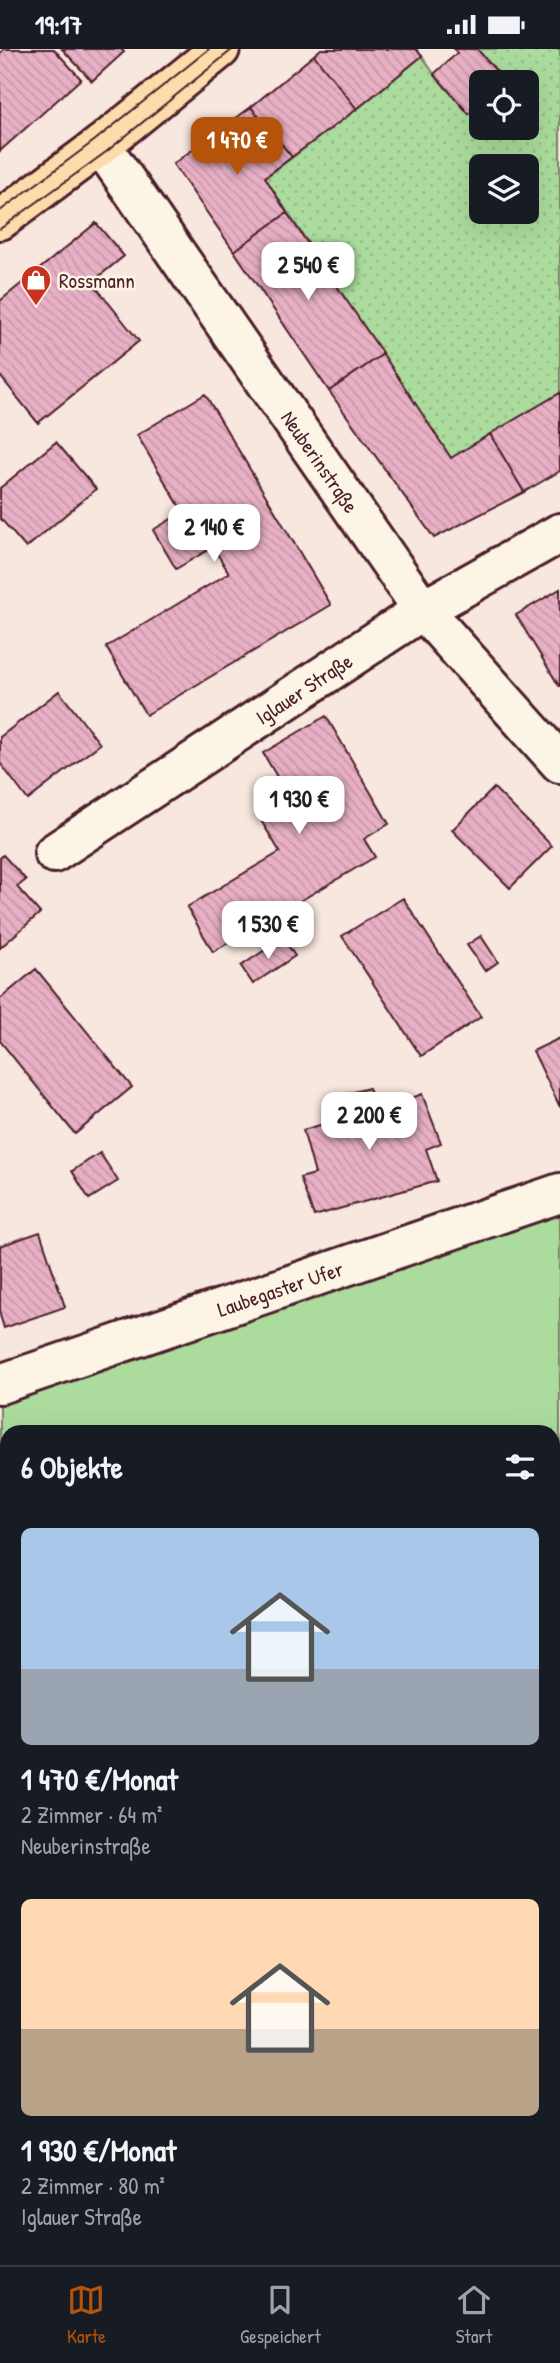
<!DOCTYPE html>
<html lang="de">
<head>
<meta charset="utf-8">
<style>
	:root { --surface:#171b24; --page:#242831; --text:#f1f3f6; --muted:#9ea1a6; --line:#363941; --accent:#b45309 }
	body { margin:0; font-family:"Patrick Hand",sans-serif; background:var(--page); color:var(--text); height:100vh; display:flex; flex-direction:column; font-size:26px; white-space:nowrap }
	* { box-sizing:border-box; margin:0 }
	p { font-size:23px; color:var(--muted) }
	.icon { flex:none; width:38px; height:38px; fill:none; stroke:currentColor; stroke-width:2; stroke-linecap:round; stroke-linejoin:round }
	.map { position:relative; flex:1; overflow:hidden }
	.details { position:absolute; left:0px; top:1376px; width:560px; height:842px; display:flex; flex-direction:column; background:var(--surface); border-radius:21px 21px 0 0; box-shadow:0 7px 28px #0002 }
	.details>* { flex:none }
	.controls { position:absolute; left:469px; top:21px; display:grid; gap:14px }
	.controls a { display:grid; place-items:center; width:70px; height:70px; border-radius:10px; background:var(--surface); box-shadow:0 7px 28px #0002; font-size:35px }
	.price { position:absolute; translate:-50% -60px; padding:0 16px; border-radius:14px; background:#fff; color:#222; font-size:23px; line-height:46px; filter:drop-shadow(0 2px 4px #0008) }
	.price::after { content:''; position:absolute; left:50%; top:42px; width:21px; height:16px; margin-left:-10px; background:inherit; clip-path:polygon(0 0,100% 0,50% 100%) }
	.price.active { background:var(--accent); color:#fff }
	ul { padding:0; list-style:none }
	li { display:grid; align-content:center; gap:14px; height:371px; padding:0 21px }
	li span { display:grid; place-items:center; height:217px; border-radius:10px; color:#555 }
	li>.icon { margin-inline-start:auto }
	span .icon { width:126px; height:126px; fill:#fffc; stroke-width:1 }
	li b { font-size:30px }
	h2 { display:flex; justify-content:space-between; align-items:center; height:84px; padding:0 21px; font-size:30px }
	.status { display:flex; justify-content:space-between; align-items:center; height:49px; padding:0 35px; background:var(--surface); direction:ltr }
	.status svg { height:19px; fill:currentColor }
	.dock { display:flex; justify-content:space-around; align-items:center; height:98px; border-top:2px solid var(--line); background:var(--surface); font-size:19px; color:var(--muted) }
	.dock a { display:grid; justify-items:center; gap:4px }
	.dock .active { color:var(--accent) }
	.map>svg:first-child { display:block }
	.grass { fill:#abdc9d; stroke:#7a7e64; stroke-width:2 }
	.park { fill:url(#park-dots); stroke:#7a7e64; stroke-width:2; fill-rule:evenodd }
	.water { fill:url(#water-ripples); stroke:#6c839a; stroke-width:2 }
	.lines { fill:none; stroke-linecap:round; stroke-linejoin:round }
	.ferry { stroke:#5b5162; stroke-width:2; stroke-dasharray:9 7; stroke-linecap:butt }
	.building { fill:url(#building-back-hatch); stroke:#4a1f2b; stroke-width:2 }
	.minor-casing { stroke:#4a1f2b; stroke-width:44 }
	.major-casing { stroke:#4a1f2b; stroke-width:44 }
	.minor { stroke:#fcf5e5; stroke-width:38 }
	.major { stroke:#fddcac; stroke-width:38 }
	.tram { stroke:#4a1f2b; stroke-width:2 }
	.labels { text-anchor:middle; dominant-baseline:central; stroke-width:5; stroke-linejoin:round; paint-order:stroke }
	.poi-label { font-size:21px; fill:#4a1f2b; stroke:#fcf5e5; text-anchor:start }
	.street-label { font-size:21px; fill:#4a1f2b; stroke:#fcf5e5 }
</style>
</head>
<body>
<div class="status"><b>19:17</b><svg viewBox="0 0 49 12"><path d="M0 12V9h3v3zM5 12V6h3v6zM10 12V3h3v9zM15 12V0h3v12zM26 1h20v11H26zM47 4h2v5h-2z"/></svg></div>
<div class="map">
<svg width="560" height="2216" viewBox="0 0 560 2216">
	<defs>
		<pattern id="park-dots" width="8" height="8" patternUnits="userSpaceOnUse" patternTransform="scale(1.75)"><rect width="8" height="8" fill="#abdc9d"/><path d="M2 2h.1M6 6h.1" fill="none" stroke="#95bc87" stroke-width="1.8" stroke-linecap="round"/></pattern>
		<pattern id="water-ripples" width="26" height="14" patternUnits="userSpaceOnUse" patternTransform="scale(1.75)"><rect width="26" height="14" fill="#83c5e4"/><path d="M2 4q2-2 4 0t4 0M15 11q2-2 4 0t4 0" fill="none" stroke="#73a9c4"/></pattern>
		<pattern id="building-back-hatch" width="6" height="6" patternUnits="userSpaceOnUse" patternTransform="scale(1.75)"><rect width="6" height="6" fill="#e8b0c4"/><path d="M-1 5l2 2M0 0l6 6M5-1l2 2" fill="none" stroke="#c897a9"/></pattern>
	</defs>
	<rect width="100%" height="100%" fill="#f8e7de"/>
	<filter id="ink" filterUnits="userSpaceOnUse"><feTurbulence type="fractalNoise" baseFrequency=".0143" numOctaves="2"/><feDisplacementMap in="SourceGraphic" scale="14" xChannelSelector="R" yChannelSelector="G"/><feConvolveMatrix kernelMatrix="1 2 1 2 8 2 1 2 1" color-interpolation-filters="sRGB"/></filter>
	<g filter="url(#ink)">
		<path class="grass" d="M 560,1163 L 560,1410 L 553,1412 L 553,1382 L 7,1382 L 7,1551 L 0,1552 L 0,1353 Z
			M 560,1945 L 560,2216 L 0,2216 L 0,2122 L 7,2119 L 7,2210 L 553,2210 L 553,1947 Z"/>
		<path class="park" d="M 477,0 L 560,0 L 560,344 L 451,409 L 265,129 L 357,60 L 422,7 L 434,25 L 469,65 L 481,55 L 481,79 L 527,79 L 527,33 L 506,33 ZM 481,117 L 527,117 L 527,163 L 481,163 Z"/>
		<path class="water" d="M 560,1410 L 560,1945 L 553,1947 L 553,1412 Z
			M 7,1551 L 7,2119 L 0,2122 L 0,1552 Z"/>
		<g class="lines">
			<path class="ferry" d="M 553,1738 L 560,1736
				M 0,1908 L 7,1906"/>
		</g>
		<path class="building" d="M 4,0 L 54,0 L 81,30 L 0,102 L 0,4 Z
			M 62,0 L 121,0 L 124,3 L 92,32 Z
			M 321,0 L 416,0 L 422,7 L 357,60 L 314,6 Z
			M 454,0 L 477,0 L 506,33 L 481,33 L 481,55 L 469,65 L 434,25 L 457,4 Z
			M 314,6 L 357,60 L 292,108 L 251,58 Z
			M 251,58 L 292,108 L 265,128 L 287,164 L 234,202 L 173,115 Z
			M 287,164 L 383,305 L 329,342 L 234,202 Z
			M 96,174 L 124,207 L 92,233 L 139,292 L 38,374 L 0,327 L 0,252 Z
			M 383,305 L 451,409 L 490,385 L 524,443 L 434,489 L 329,342 Z
			M 560,344 L 560,422 L 524,443 L 490,385 Z
			M 205,345 L 331,556 L 146,666 L 106,598 L 229,524 L 213,498 L 176,520 L 153,481 L 183,463 L 137,386 Z
			M 56,393 L 96,440 L 26,499 L 0,469 L 0,439 Z
			M 560,540 L 560,637 L 559,637 L 516,566 Z
			M 59,642 L 100,695 L 28,751 L 0,714 L 0,688 Z
			M 326,667 L 389,775 L 364,790 L 375,808 L 213,903 L 187,858 L 280,803 L 262,773 L 293,755 L 263,704 Z
			M 494,739 L 552,797 L 510,839 L 452,781 Z
			M 3,806 L 26,831 L 17,838 L 40,864 L 0,899 L 0,809 Z
			M 403,849 L 481,968 L 421,1007 L 342,887 Z
			M 481,887 L 498,913 L 485,922 L 467,896 Z
			M 283,889 L 295,907 L 253,935 L 241,917 Z
			M 36,920 L 132,1038 L 75,1085 L 0,992 L 0,950 Z
			M 560,989 L 560,1058 L 533,1002 Z
			M 369,1039 L 378,1062 L 422,1045 L 441,1094 L 426,1100 L 437,1132 L 314,1167 L 300,1129 L 315,1125 L 303,1081 L 344,1069 L 338,1047 Z
			M 100,1104 L 118,1132 L 89,1150 L 72,1122 Z
			M 40,1183 L 65,1258 L 4,1279 L 0,1266 L 0,1197 Z"/>
		<g class="lines">
			<g class="minor-casing">
				<g id="minor">
					<path id="s1" d="M 101,96 L 423,561 L 560,714"/>
					<path id="s2" d="M 54,804 L 423,561 L 560,484"/>
					<path id="s3" d="M 0,1335 L 560,1144"/>
				</g>
			</g>
			<g class="major-casing">
				<path id="major" d="M 0,171 L 101,96 L 220,0"/>
			</g>
			<use href="#minor" class="minor"/>
			<use href="#major" class="major"/>
			<path class="tram" d="M 0,162 L 94,92 L 209,0
				M 0,180 L 106,103 L 233,0"/>
		</g>
	</g>
	<defs>
		<g id="shop-pin" transform="scale(1.575)"><path d="M0 17L-7.5 6A9.5 9.5 0 1 1 7.5 6Z" fill="#c8321e" stroke="#fcf5e5"/><path d="M-5-2.5h2.3a2.7 3.5 0 0 1 5.4 0H5L5.5 6h-11ZM-1.5-2.5h3a1.5 2.3 0 0 0-3 0Z" fill="#fff"/></g>
	</defs>
	<g fill-rule="evenodd">
		<use href="#shop-pin" x="36" y="231"/>
	</g>
	<g class="labels">
		<g class="poi-label">
			<text x="59" y="231">Rossmann</text>
		</g>
		<g class="street-label">
			<text stroke="none"><textPath href="#s1" startOffset="385">Neuberinstraße</textPath></text>
			<text stroke="none"><textPath href="#s2" startOffset="299">Iglauer Straße</textPath></text>
			<text stroke="none"><textPath href="#s3" startOffset="296">Laubegaster Ufer</textPath></text>
		</g>
	</g>
</svg>
<div class="controls">
<a><svg class="icon" aria-label="locate" viewBox="0 0 24 24"><circle cx="12" cy="12" r="6"/><path d="M12 2v4M12 18v4M2 12h4M18 12h4"/></svg></a>
<a><svg class="icon" aria-label="layers" viewBox="0 0 24 24"><path d="M12 4l9 5-9 5-9-5zM3 14l9 5 9-5"/></svg></a>
</div>
<b class="price active" style="left:237px;top:128px">1 470 €</b>
<b class="price" style="left:308px;top:253px">2 540 €</b>
<b class="price" style="left:214px;top:515px">2 140 €</b>
<b class="price" style="left:299px;top:787px">1 930 €</b>
<b class="price" style="left:268px;top:912px">1 530 €</b>
<b class="price" style="left:369px;top:1103px">2 200 €</b>
<section class="details">
<h2>6 Objekte<svg class="icon" aria-label="filters" viewBox="0 0 24 24"><path d="M4 7h16M4 17h16"/><circle cx="9" cy="7" r="2"/><circle cx="15" cy="17" r="2"/></svg></h2>
<ul>
<li><span style="background:linear-gradient(#a9c7e8 65%,#9aa5b1 0)"><svg class="icon" aria-label="home" viewBox="0 0 24 24"><path d="M3 11l9-7 9 7M6 9v11h12V9"/></svg></span><div><b>1 470 €/Monat</b><p>2 Zimmer · 64 m²</p><p>Neuberinstraße</p></div></li>
<li><span style="background:linear-gradient(#ffd9b3 60%,#b9a48a 0)"><svg class="icon" aria-label="home" viewBox="0 0 24 24"><path d="M3 11l9-7 9 7M6 9v11h12V9"/></svg></span><div><b>1 930 €/Monat</b><p>2 Zimmer · 80 m²</p><p>Iglauer Straße</p></div></li>
</ul>
</section>
</div>
<nav class="dock">
<a class="active"><svg class="icon" aria-label="map" viewBox="0 0 24 24"><path d="M3 6l6-2 6 2 6-2v14l-6 2-6-2-6 2zM9 4v14M15 6v14"/></svg>Karte</a>
<a><svg class="icon" aria-label="saved" viewBox="0 0 24 24"><path d="M7 4h10v16l-5-4-5 4z"/></svg>Gespeichert</a>
<a><svg class="icon" aria-label="home" viewBox="0 0 24 24"><path d="M3 11l9-7 9 7M6 9v11h12V9"/></svg>Start</a>
</nav>
</body>
</html>
